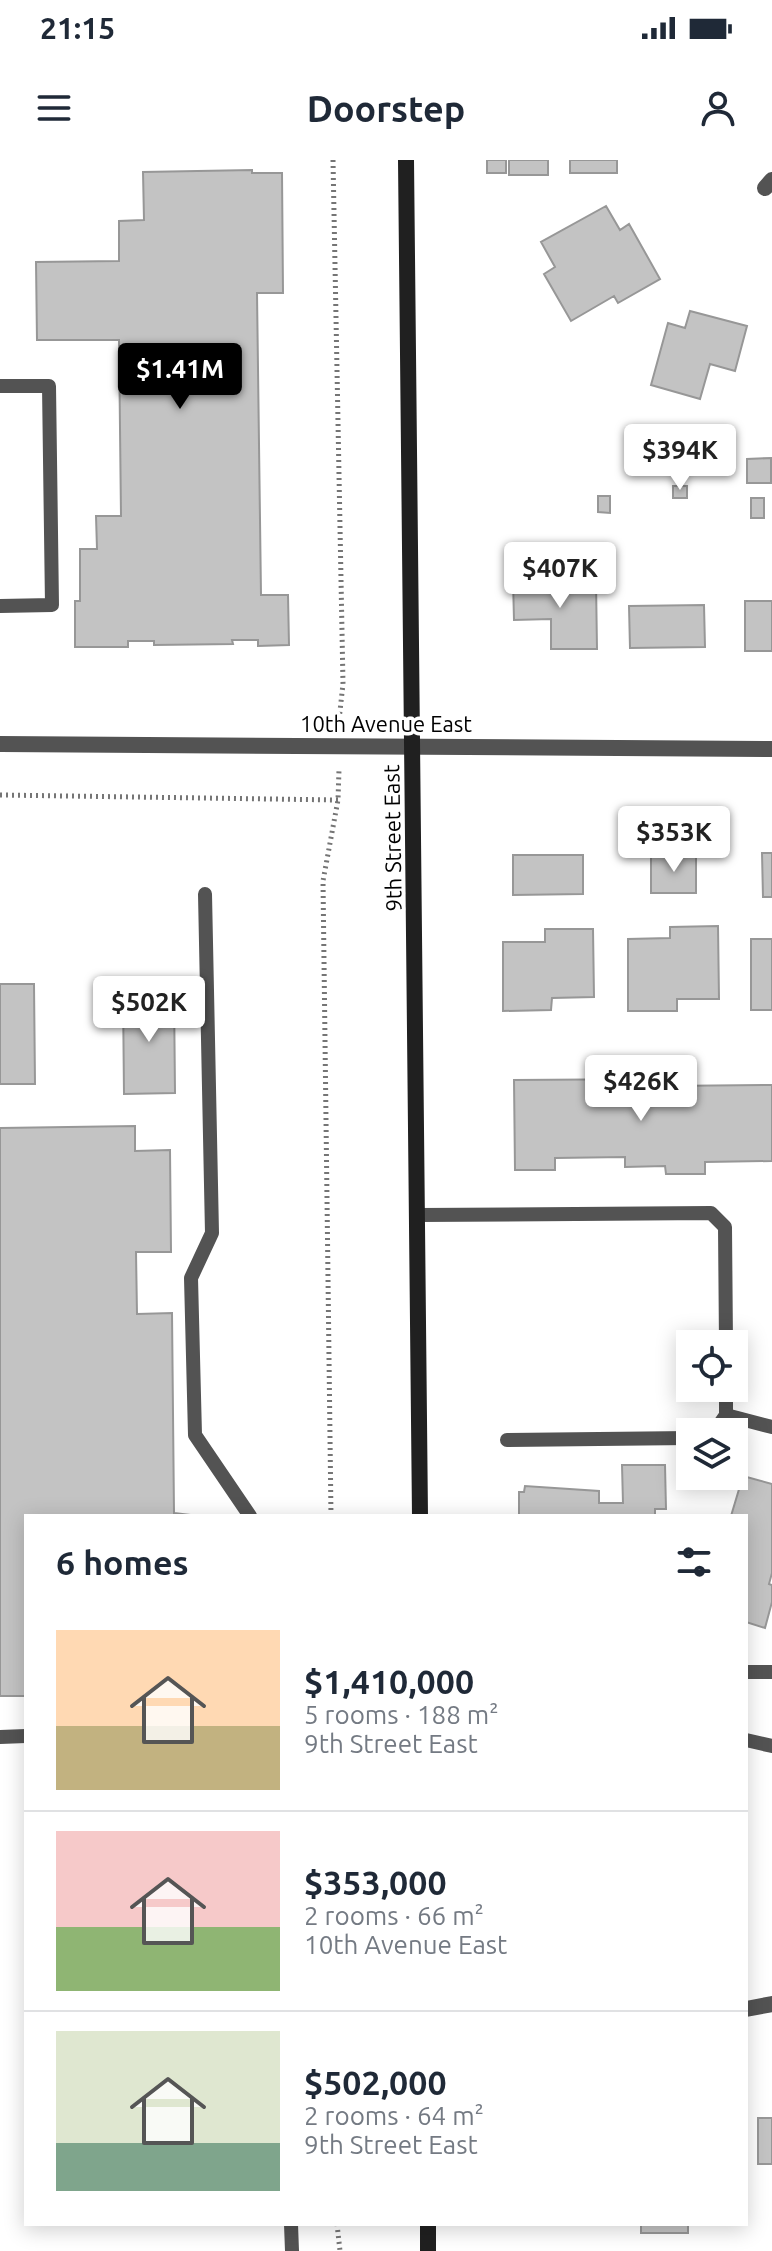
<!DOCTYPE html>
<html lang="en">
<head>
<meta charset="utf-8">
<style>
	:root { --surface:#fff; --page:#f6f6f7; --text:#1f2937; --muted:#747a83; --line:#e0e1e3; --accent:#000 }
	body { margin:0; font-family:Ubuntu,sans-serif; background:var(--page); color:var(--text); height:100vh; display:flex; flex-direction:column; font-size:30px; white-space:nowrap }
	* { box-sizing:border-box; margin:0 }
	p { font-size:26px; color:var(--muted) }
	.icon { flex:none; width:44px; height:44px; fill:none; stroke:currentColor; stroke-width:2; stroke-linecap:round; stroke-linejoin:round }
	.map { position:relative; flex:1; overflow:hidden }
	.sheet { position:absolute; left:24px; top:1354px; width:724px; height:712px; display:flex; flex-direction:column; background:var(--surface); border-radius:0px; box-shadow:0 4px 20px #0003 }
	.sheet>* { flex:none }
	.controls { position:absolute; left:676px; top:1170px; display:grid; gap:16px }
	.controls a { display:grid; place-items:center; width:72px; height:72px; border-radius:0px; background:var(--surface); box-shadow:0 4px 20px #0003; font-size:40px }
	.price { position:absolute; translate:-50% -68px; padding:0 18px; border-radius:8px; background:#fff; color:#222; font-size:26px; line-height:52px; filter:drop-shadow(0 2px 4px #0008) }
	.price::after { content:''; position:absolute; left:50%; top:48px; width:24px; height:18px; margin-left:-12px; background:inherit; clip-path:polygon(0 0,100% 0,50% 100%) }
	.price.selected { background:var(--accent); color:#fff }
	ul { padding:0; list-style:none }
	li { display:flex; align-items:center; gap:24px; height:200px; padding:0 32px }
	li+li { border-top:2px solid var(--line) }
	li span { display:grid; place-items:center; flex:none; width:224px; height:160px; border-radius:0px; color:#555 }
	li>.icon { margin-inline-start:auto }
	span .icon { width:96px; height:96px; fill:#fffc; stroke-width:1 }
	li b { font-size:34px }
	h2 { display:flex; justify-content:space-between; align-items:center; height:96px; padding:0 32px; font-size:34px }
	.status { display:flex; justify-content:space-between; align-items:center; height:56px; padding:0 40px; background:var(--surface); direction:ltr }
	.status svg { height:22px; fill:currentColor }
	header { display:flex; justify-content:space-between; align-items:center; height:104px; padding:0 32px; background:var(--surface); font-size:36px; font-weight:700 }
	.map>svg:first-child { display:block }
	.building { fill:#c3c3c3; stroke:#979797; stroke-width:2 }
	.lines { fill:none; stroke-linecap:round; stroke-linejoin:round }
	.path { stroke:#757575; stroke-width:5; stroke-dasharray:2 4; stroke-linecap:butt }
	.lane { stroke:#535353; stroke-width:14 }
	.street { stroke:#535353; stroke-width:16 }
	.secondary { stroke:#202020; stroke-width:16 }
	.labels { text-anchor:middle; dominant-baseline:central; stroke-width:7; stroke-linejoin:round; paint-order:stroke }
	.street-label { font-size:22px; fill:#000; stroke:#fff }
</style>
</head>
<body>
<div class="status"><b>21:15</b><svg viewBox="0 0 49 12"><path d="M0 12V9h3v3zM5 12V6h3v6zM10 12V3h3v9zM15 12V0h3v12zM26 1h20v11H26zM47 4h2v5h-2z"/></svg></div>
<header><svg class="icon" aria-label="menu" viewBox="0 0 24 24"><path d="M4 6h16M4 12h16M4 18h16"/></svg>Doorstep<svg class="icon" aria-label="person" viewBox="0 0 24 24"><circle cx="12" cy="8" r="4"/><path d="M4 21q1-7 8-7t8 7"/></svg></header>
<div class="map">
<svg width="772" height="2091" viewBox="0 0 772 2091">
	<rect width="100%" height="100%" fill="#fff"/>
	<path class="building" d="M 487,0 L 506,0 L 506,13 L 487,13 Z
		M 509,0 L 548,0 L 548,15 L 509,15 Z
		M 570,0 L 617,0 L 617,13 L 570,13 Z
		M 252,10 L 252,13 L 282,13 L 283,133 L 257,133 L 261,435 L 288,435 L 289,485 L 258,486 L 258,480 L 232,480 L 233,484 L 154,485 L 154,481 L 128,481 L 128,487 L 75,487 L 75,441 L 80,441 L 80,389 L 97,389 L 96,356 L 121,356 L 119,180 L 37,180 L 36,102 L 119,101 L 119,61 L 144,60 L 143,12 Z
		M 606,46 L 620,70 L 629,64 L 660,119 L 618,143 L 614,136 L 571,161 L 544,114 L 555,107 L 541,82 Z
		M 690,151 L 747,166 L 735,211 L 710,204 L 700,239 L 651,225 L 668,163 L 685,168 Z
		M 771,298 L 771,323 L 747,323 L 747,299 Z
		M 673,326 L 687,326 L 687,338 L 673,338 Z
		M 598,336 L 610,336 L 610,353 L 598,352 Z
		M 751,338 L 764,338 L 764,358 L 751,358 Z
		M 513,420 L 596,422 L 597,489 L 551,489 L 551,459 L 514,460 Z
		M 745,441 L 772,441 L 772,491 L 745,491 Z
		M 704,445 L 705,487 L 630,488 L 629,446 Z
		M 762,693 L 772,693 L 772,737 L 763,737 Z
		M 651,694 L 696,694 L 696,733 L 651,733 Z
		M 513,695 L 583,695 L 583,734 L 513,735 Z
		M 718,766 L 719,839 L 677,839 L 677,851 L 628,851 L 628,779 L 670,778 L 670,767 Z
		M 545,769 L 593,769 L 594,837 L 552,838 L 551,850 L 503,851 L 503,782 L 545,782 Z
		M 751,779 L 772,779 L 772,850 L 751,850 Z
		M 0,824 L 34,824 L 35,924 L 0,924 Z
		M 174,833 L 175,933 L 124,934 L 123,834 Z
		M 664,919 L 664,926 L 772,925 L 772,1001 L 705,1002 L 705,1014 L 666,1014 L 665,1006 L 625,1007 L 625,997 L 555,998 L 555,1010 L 515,1010 L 514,920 Z
		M 135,966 L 135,991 L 170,990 L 171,1092 L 136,1092 L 137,1154 L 172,1153 L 174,1353 L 199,1356 L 26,1356 L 26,1536 L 0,1536 L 0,968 Z
		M 622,1305 L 665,1305 L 666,1349 L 655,1349 L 655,1356 L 519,1356 L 519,1332 L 524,1332 L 525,1326 L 599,1331 L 599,1343 L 623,1343 Z
		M 743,1316 L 772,1324 L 772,1413 L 769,1424 L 772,1425 L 772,1442 L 765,1468 L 746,1462 L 746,1356 L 731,1356 Z
		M 758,1958 L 772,1958 L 772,2004 L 758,2004 Z
		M 641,2064 L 688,2064 L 688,2073 L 641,2073 Z"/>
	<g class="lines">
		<path class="path" d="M 333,0 L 343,524 L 339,560
			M 0,635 L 338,640
			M 331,1356 L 323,721 L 338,640 L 339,610
			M 337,2064 L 340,2091"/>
		<path class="lane" d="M 0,226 L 49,226 L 52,445 L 0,446
			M 205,734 L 212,1073 L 191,1118 L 195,1275 L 250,1356
			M 419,1055 L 711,1053 L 725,1067 L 726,1184
			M 726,1228 L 726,1255 L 772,1267
			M 714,1272 L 726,1255
			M 507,1280 L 690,1278
			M 746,1512 L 772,1512
			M 0,1577 L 26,1576
			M 746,1580 L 772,1586
			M 291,2064 L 292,2091"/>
		<path class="street" d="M 765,28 L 772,20
			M 0,584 L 772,589
			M 746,1849 L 772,1844"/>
		<path class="secondary" d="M 406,0 L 420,1356
			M 428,2064 L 428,2091"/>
	</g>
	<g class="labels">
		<g class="street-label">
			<text x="386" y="563">10th Avenue East</text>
			<text transform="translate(392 678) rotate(-91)">9th Street East</text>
		</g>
	</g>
</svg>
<div class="controls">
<a><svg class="icon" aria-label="locate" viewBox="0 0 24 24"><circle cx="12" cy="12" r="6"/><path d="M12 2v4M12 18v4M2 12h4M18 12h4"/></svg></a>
<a><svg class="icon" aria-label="layers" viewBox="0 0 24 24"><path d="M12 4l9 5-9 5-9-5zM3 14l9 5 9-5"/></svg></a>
</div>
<b class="price selected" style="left:180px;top:251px">$1.41M</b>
<b class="price" style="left:680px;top:332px">$394K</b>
<b class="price" style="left:560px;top:450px">$407K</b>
<b class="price" style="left:674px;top:714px">$353K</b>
<b class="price" style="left:149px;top:884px">$502K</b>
<b class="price" style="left:641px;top:963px">$426K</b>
<section class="sheet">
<h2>6 homes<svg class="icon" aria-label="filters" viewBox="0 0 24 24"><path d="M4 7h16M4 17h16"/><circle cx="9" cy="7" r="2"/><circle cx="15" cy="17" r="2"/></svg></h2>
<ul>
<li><span style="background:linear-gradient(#ffd9b3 60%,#c2b280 0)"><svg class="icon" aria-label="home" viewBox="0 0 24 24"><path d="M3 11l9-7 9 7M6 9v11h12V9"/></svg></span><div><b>$1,410,000</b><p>5 rooms · 188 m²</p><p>9th Street East</p></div></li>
<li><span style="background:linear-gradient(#f6c9c9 60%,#8fb573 0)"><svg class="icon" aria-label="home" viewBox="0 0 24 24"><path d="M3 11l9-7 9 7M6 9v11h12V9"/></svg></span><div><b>$353,000</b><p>2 rooms · 66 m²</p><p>10th Avenue East</p></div></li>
<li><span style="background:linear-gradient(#dfe7d0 70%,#7fa58c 0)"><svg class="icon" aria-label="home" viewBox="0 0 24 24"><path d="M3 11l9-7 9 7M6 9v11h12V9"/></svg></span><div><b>$502,000</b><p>2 rooms · 64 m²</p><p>9th Street East</p></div></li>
</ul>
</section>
</div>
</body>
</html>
